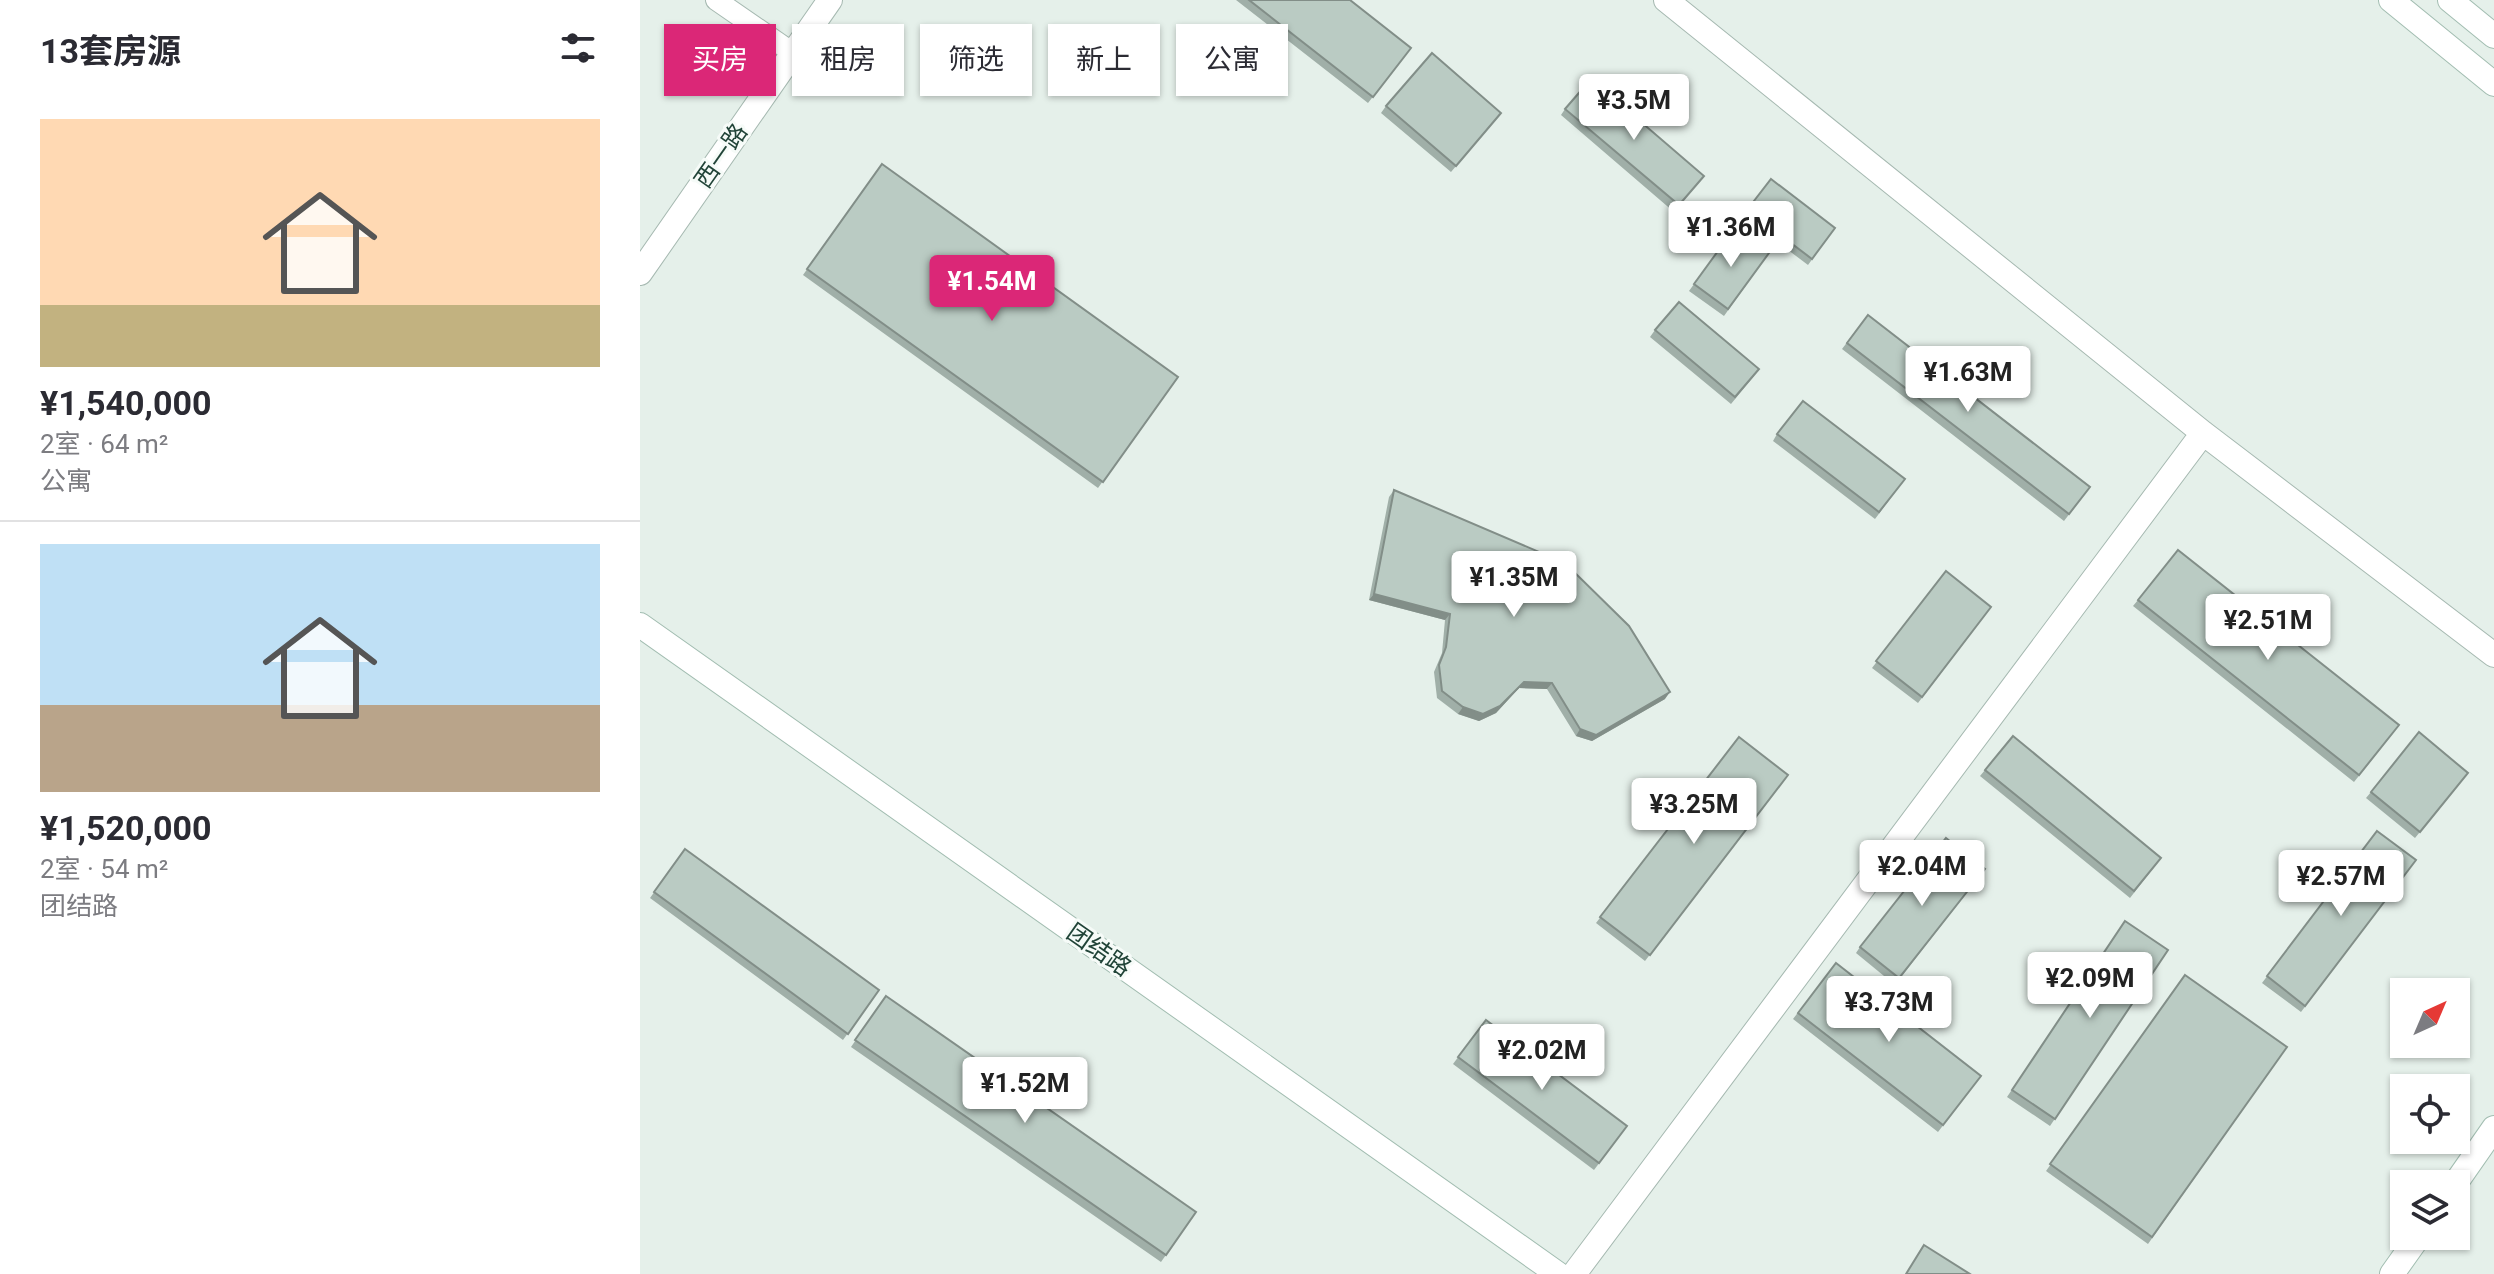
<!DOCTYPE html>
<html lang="zh">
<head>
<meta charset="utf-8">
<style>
	:root { --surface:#fff; --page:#f2f2f3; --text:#2b2b33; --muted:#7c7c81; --line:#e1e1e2; --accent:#db2777 }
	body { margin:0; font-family:Roboto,"Noto Sans SC",sans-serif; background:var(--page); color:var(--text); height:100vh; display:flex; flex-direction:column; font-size:30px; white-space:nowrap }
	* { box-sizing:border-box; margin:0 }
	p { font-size:26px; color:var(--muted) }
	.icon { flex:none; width:44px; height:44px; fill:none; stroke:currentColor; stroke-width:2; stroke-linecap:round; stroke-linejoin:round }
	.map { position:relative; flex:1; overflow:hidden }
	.sheet { display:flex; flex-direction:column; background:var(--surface); width:640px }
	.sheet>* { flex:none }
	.top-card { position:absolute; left:24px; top:24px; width:760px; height:72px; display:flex; gap:16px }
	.needle { width:52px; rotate:44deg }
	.controls { position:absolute; left:1750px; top:978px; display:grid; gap:16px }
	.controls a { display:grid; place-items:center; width:80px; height:80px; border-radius:0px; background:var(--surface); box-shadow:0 2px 6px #0004; font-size:40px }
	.price { position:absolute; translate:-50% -68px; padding:0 18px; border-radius:8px; background:#fff; color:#222; font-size:26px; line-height:52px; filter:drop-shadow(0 2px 4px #0008) }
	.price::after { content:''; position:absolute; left:50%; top:48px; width:24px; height:18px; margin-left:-12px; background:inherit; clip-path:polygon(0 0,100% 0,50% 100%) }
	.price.active { background:var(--accent); color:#fff }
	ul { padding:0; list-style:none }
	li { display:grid; align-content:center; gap:16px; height:424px; padding:0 40px }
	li+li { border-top:2px solid var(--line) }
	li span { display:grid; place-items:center; height:248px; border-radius:0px; color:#555 }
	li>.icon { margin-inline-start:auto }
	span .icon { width:144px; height:144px; fill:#fffc; stroke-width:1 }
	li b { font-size:34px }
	h2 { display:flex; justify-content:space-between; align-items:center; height:96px; padding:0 40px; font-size:34px }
	.tag { padding:0 28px; border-radius:0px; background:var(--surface); box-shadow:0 2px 6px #0004; font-size:28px; line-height:72px }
	.tag.active { background:var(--accent); color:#fff }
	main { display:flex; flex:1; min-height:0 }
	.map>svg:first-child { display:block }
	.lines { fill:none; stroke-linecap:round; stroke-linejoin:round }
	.service-casing { stroke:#a6b9b1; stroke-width:22 }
	.minor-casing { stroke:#a6b9b1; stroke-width:26 }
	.tertiary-casing { stroke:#a6b9b1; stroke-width:26 }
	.secondary-casing { stroke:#a2bdb1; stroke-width:26 }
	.service { stroke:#fff; stroke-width:20 }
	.minor { stroke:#fff; stroke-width:24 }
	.tertiary { stroke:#fff; stroke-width:24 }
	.secondary { stroke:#fff; stroke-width:24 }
	.wall { fill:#a0afa8 }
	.shaded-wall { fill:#828e88 }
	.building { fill:#bacbc3; stroke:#828e88; stroke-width:2 }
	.labels { text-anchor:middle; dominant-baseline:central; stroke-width:6; stroke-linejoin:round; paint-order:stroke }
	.street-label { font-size:24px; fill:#214438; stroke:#f6fbf8 }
</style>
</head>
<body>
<main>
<section class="sheet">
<h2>13套房源<svg class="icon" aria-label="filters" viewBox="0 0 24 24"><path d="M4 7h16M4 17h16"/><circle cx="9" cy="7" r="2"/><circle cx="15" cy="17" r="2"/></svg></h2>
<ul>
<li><span style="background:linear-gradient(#ffd9b3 75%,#c2b280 0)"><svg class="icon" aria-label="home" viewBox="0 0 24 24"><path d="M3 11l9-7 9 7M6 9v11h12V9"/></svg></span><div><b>¥1,540,000</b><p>2室 · 64 m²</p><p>公寓</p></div></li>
<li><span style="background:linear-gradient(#bfe0f5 65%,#b9a48a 0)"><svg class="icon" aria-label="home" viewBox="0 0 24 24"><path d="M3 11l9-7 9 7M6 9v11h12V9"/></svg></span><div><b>¥1,520,000</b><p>2室 · 54 m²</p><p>团结路</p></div></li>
</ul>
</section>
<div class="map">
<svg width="1854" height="1274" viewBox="0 0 1854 1274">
	<rect width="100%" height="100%" fill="#e5f0ea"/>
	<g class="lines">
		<g class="service-casing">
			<path id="service" d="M 76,0 L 153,53"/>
		</g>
		<g class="minor-casing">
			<path id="minor" d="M 1026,0 L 1563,433 L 1854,655
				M 934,1274 L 1563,433"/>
		</g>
		<g class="tertiary-casing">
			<path id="tertiary" d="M 0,273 L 190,0"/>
		</g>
		<g class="secondary-casing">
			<path id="secondary" d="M 1751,0 L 1854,84
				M 1810,0 L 1854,36
				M 0,625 L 918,1274
				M 1815,1184 L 1854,1128
				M 1752,1274 L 1779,1236"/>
		</g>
		<use href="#service" class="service"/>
		<use href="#minor" class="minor"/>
		<use href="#tertiary" class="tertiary"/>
		<use href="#secondary" class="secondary"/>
	</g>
	<path class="wall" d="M 596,0 L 710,0 L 771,48 L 728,103 Z
		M 746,106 L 861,113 L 811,172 L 741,113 Z
		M 925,109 L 1064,176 L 1034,212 L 921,115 Z
		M 242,164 L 538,377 L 458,488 L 163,275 Z
		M 1131,179 L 1195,228 L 1168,265 L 1103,216 Z
		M 1094,229 L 1129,253 L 1084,316 L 1049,291 Z
		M 1228,315 L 1450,487 L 1424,521 L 1202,349 Z
		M 1015,330 L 1114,376 L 1091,404 L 1010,337 Z
		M 1137,434 L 1265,479 L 1235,519 L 1133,441 Z
		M 754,490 L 1025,699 L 952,741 L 936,736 L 907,689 L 879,688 L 856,713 L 839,721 L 818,714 L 797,698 L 794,672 L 802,653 L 805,620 L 729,600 L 749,497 Z
		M 1306,571 L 1351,607 L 1278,703 L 1232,668 Z
		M 1498,600 L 1754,732 L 1714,782 L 1493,606 Z
		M 1099,737 L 1148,775 L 1005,961 L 956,923 Z
		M 1345,770 L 1521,858 L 1490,898 L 1340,776 Z
		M 1828,773 L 1775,838 L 1726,798 L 1731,792 Z
		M 1737,831 L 1776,860 L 1661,1012 L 1622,983 Z
		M 45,849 L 239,990 L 203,1040 L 10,898 Z
		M 1345,869 L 1255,985 L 1216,953 L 1220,947 Z
		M 1485,921 L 1528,950 L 1410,1126 L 1367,1097 Z
		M 1196,963 L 1341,1076 L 1298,1132 L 1153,1019 Z
		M 1545,975 L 1647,1047 L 1508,1244 L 1406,1171 Z
		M 246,996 L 556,1212 L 521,1262 L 211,1047 Z
		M 846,1020 L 987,1126 L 954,1170 L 813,1064 Z"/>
	<path class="shaded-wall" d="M 734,594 L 810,614 L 805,620 L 729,600 Z
		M 884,682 L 912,683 L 907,689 L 879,688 L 856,713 L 839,721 L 818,714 L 823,707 Z
		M 1030,692 L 1025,699 L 952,741 L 936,736 L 940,729 Z"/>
	<path class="building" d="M 609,0 L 710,0 L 771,48 L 733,97 Z
		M 792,53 L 861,113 L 816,166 L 746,106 Z
		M 951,79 L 1064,176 L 1039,205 L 925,109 Z
		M 242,164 L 538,377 L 463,482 L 167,269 Z
		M 1131,179 L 1195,228 L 1172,259 L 1107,210 Z
		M 1094,229 L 1129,253 L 1088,309 L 1054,284 Z
		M 1039,302 L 1119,369 L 1095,397 L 1015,330 Z
		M 1228,315 L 1450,487 L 1429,514 L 1207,343 Z
		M 1163,401 L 1265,479 L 1239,512 L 1137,434 Z
		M 754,490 L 925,563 L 989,626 L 1030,692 L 956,735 L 940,729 L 912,683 L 884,682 L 860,706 L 843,714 L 823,707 L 802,691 L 799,665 L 806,647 L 810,614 L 734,594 Z
		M 1538,550 L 1759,725 L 1719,775 L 1498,600 Z
		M 1306,571 L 1351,607 L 1282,697 L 1236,661 Z
		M 1779,732 L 1828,773 L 1780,832 L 1731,792 Z
		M 1373,736 L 1521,858 L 1494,891 L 1345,770 Z
		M 1099,737 L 1148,775 L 1010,955 L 960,917 Z
		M 1737,831 L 1776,860 L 1665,1006 L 1627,976 Z
		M 1306,838 L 1345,869 L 1259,978 L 1220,947 Z
		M 45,849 L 239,990 L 208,1034 L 14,892 Z
		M 1485,921 L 1528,950 L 1415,1119 L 1372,1090 Z
		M 1196,963 L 1341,1076 L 1303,1125 L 1158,1013 Z
		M 1545,975 L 1647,1047 L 1512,1237 L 1410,1164 Z
		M 246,996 L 556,1212 L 526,1255 L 215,1040 Z
		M 846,1020 L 987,1126 L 959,1163 L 818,1057 Z
		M 1284,1245 L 1330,1274 L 1266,1274 Z"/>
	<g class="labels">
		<g class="street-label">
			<text transform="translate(81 156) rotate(-55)">西一路</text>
			<text transform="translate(459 950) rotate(35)">团结路</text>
		</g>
	</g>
</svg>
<div class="controls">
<a><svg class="needle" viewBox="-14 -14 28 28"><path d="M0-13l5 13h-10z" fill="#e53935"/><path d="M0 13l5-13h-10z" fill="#7c7c81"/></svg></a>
<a><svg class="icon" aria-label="locate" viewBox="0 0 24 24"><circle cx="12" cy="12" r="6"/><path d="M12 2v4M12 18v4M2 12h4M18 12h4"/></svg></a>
<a><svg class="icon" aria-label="layers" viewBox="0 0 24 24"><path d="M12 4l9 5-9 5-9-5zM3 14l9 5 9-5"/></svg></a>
</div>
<b class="price" style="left:994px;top:142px">¥3.5M</b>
<b class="price" style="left:1091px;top:269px">¥1.36M</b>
<b class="price active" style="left:352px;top:323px">¥1.54M</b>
<b class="price" style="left:1328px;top:414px">¥1.63M</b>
<b class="price" style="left:874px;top:619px">¥1.35M</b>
<b class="price" style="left:1628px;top:662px">¥2.51M</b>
<b class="price" style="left:1054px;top:846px">¥3.25M</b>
<b class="price" style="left:1282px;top:908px">¥2.04M</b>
<b class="price" style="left:1701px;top:918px">¥2.57M</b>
<b class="price" style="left:1450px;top:1020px">¥2.09M</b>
<b class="price" style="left:1249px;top:1044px">¥3.73M</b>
<b class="price" style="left:902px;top:1092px">¥2.02M</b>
<b class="price" style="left:385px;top:1125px">¥1.52M</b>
<div class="top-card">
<a class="tag active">买房</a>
<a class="tag">租房</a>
<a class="tag">筛选</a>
<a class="tag">新上</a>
<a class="tag">公寓</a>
</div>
</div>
</main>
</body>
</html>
